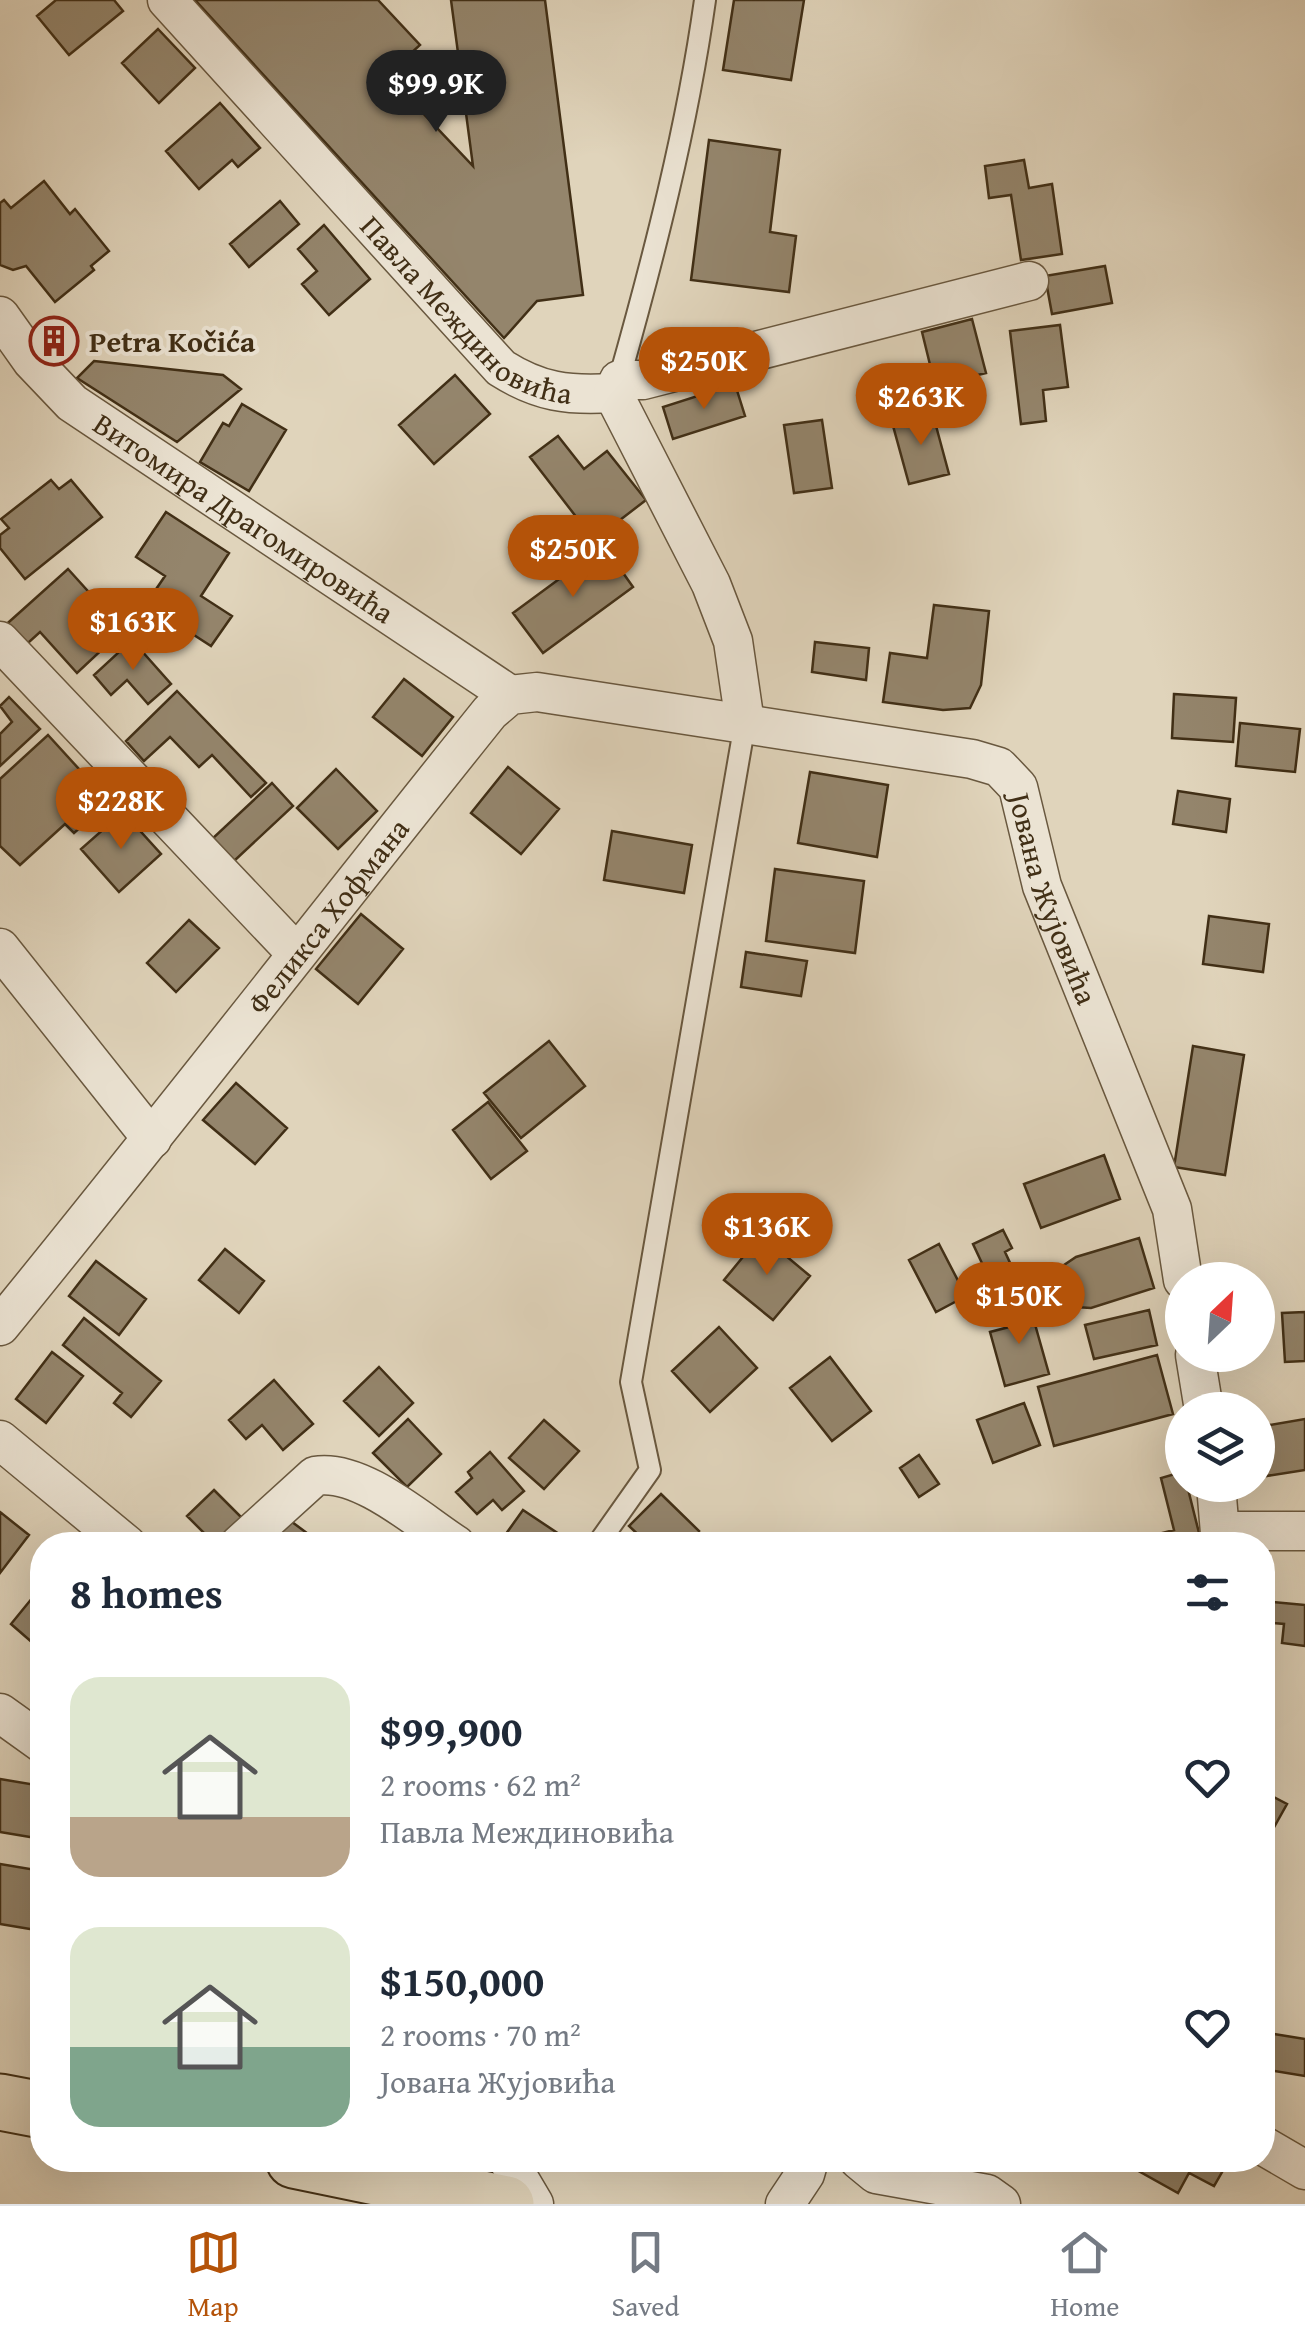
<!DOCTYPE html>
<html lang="en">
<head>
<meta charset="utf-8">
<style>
	:root { --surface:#fff; --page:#f2f2f3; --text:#1f2937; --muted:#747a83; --line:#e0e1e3; --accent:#b45309 }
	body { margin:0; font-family:"Gentium Book Plus",serif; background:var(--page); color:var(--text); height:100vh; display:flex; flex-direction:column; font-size:38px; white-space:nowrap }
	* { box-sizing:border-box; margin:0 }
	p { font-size:32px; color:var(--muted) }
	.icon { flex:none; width:55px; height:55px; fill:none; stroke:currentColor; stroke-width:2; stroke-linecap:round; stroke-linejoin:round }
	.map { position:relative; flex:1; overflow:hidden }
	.sheet { position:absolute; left:30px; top:1532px; width:1245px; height:640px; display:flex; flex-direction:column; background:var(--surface); border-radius:40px; box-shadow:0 10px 40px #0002 }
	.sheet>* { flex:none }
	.needle { width:65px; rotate:25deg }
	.fabs { position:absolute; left:1165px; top:1262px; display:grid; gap:20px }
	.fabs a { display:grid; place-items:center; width:110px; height:110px; border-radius:50%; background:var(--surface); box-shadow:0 10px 40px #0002; font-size:50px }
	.price { position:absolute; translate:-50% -85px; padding:0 22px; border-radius:35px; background:var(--accent); color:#fff; font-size:32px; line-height:65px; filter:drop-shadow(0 2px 5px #0008) }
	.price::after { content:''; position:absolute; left:50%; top:60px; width:30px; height:22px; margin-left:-15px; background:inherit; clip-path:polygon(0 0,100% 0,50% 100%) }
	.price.active { background:#222; color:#fff }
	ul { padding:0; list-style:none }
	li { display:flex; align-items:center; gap:30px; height:250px; padding:0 40px }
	li span { display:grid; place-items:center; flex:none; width:280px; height:200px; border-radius:30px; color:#555 }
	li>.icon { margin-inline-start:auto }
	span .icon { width:120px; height:120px; fill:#fffc; stroke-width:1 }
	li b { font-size:42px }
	h2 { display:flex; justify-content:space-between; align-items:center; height:120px; padding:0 40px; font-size:42px }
	.menu { display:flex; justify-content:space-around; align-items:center; height:140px; border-top:2px solid var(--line); background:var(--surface); font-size:28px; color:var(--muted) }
	.menu a { display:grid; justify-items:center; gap:5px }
	.menu .active { color:var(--accent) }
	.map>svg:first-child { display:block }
	.building { fill:#94856c; stroke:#412f16; stroke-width:2.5 }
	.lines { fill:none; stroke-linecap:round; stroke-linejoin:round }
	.lane-casing { stroke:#69583f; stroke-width:24 }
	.street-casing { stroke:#69583f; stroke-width:41 }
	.primary-casing { stroke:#412f16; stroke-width:59 }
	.lane { stroke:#ebe3d3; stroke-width:20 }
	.street { stroke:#ebe3d3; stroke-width:38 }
	.primary { stroke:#e0d4bb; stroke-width:55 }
	.labels { text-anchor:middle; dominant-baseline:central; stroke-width:8; stroke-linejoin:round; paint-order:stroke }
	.street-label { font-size:30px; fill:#412f16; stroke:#ebe3d3 }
	.poi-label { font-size:30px; font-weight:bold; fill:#412f16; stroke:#ebe3d3; text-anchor:start }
</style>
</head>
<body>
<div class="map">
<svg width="1305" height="2204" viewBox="0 0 1305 2204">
	<rect width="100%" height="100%" fill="#e0d4bb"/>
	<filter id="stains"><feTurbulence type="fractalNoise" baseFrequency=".002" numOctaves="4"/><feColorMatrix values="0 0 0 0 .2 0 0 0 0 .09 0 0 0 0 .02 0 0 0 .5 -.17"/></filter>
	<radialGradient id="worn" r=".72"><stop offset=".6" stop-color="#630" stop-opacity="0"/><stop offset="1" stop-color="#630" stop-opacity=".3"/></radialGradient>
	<path class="building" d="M 56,0 L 114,0 L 123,11 L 69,55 L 37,16 Z
		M 195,0 L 378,0 L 420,45 L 387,75 L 473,166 L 451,0 L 545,0 L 583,295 L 537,301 L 504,338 Z
		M 734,0 L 804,0 L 791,80 L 723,70 Z
		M 158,29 L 195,68 L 159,103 L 122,63 Z
		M 220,103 L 260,148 L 238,167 L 232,160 L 199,189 L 166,151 Z
		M 709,140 L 780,150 L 770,232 L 796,236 L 789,292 L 691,280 Z
		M 1024,160 L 1029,188 L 1052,184 L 1062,254 L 1021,260 L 1011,195 L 989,198 L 985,166 Z
		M 44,181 L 70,214 L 75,209 L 109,251 L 91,266 L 94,270 L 55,302 L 26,266 L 13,270 L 0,265 L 0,203 L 4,200 L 11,208 Z
		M 280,201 L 299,224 L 249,267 L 230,244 Z
		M 324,225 L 370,279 L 329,315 L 302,284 L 317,271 L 298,249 Z
		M 1105,266 L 1112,303 L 1052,314 L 1045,276 Z
		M 972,319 L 986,373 L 935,385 L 922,332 Z
		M 1060,325 L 1068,387 L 1043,390 L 1046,421 L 1021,424 L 1010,331 Z
		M 55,328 L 66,344 L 52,353 L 41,337 Z
		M 94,361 L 223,375 L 241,389 L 177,442 L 77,378 Z
		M 455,375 L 490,414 L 434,464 L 399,425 Z
		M 735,384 L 745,416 L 673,439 L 663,407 Z
		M 242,404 L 286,430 L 249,491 L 200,462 L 223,423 L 229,426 Z
		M 932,411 L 949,474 L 909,484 L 892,422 Z
		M 822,420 L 832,488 L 794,493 L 784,425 Z
		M 558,436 L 584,469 L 607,451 L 646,500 L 594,540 L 530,457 Z
		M 51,480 L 59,489 L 71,480 L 102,517 L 25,579 L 0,548 L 0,535 L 9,528 L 1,519 Z
		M 166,512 L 229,553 L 201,596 L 232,616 L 211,646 L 146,604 L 165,576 L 136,557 Z
		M 604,546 L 633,587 L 543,653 L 513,613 Z
		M 68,569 L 123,630 L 77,673 L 40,632 L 17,653 L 0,630 Z
		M 934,605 L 989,611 L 981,685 L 970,708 L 943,710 L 883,702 L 890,653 L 927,658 Z
		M 132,640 L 171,684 L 148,704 L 127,680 L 111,695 L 94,675 Z
		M 815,642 L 869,648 L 866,680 L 812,672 Z
		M 404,679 L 453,717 L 422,756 L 373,717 Z
		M 177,691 L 266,783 L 251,797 L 212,755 L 199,767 L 170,737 L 144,761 L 126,741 Z
		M 1174,694 L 1236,698 L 1233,742 L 1172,738 Z
		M 9,697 L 40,729 L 0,766 L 0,734 L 12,722 L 0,706 Z
		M 1240,723 L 1300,729 L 1295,772 L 1236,766 Z
		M 48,735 L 109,802 L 74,833 L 65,824 L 20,865 L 0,846 L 0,779 Z
		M 508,767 L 559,809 L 521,854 L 471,813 Z
		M 336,769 L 377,811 L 338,849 L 297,808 Z
		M 810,772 L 888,785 L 877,857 L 798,843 Z
		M 272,783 L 293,806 L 233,862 L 212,839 Z
		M 1178,791 L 1230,799 L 1226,832 L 1173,824 Z
		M 123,812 L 161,854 L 119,892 L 81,849 Z
		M 612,831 L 692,845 L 684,893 L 604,880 Z
		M 775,869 L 864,881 L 855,953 L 766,941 Z
		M 361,914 L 403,949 L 358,1004 L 316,969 Z
		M 1209,916 L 1269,924 L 1263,972 L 1203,964 Z
		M 189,920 L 219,948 L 176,992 L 147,963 Z
		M 746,952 L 807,961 L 801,996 L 741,987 Z
		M 549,1041 L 585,1086 L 521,1138 L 484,1093 Z
		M 1193,1046 L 1244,1055 L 1225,1175 L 1174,1167 Z
		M 236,1083 L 287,1128 L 255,1164 L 203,1120 Z
		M 488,1102 L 527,1151 L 491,1179 L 453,1130 Z
		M 1104,1155 L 1120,1199 L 1041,1228 L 1024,1184 Z
		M 1003,1230 L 1012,1248 L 1005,1252 L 1011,1265 L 988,1276 L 973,1244 Z
		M 761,1235 L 810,1276 L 773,1320 L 724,1280 Z
		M 1139,1238 L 1154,1288 L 1091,1308 L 1075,1307 L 1055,1298 L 1051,1283 L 1055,1272 L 1064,1265 L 1076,1257 Z
		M 939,1244 L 966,1296 L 936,1312 L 909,1260 Z
		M 225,1249 L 264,1281 L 239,1313 L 199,1280 Z
		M 96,1261 L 146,1299 L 119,1335 L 69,1296 Z
		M 1029,1303 L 1049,1374 L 1005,1386 L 990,1332 L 1009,1327 L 1004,1310 Z
		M 1149,1310 L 1157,1345 L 1094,1359 L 1085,1325 Z
		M 1305,1312 L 1305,1361 L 1285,1362 L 1282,1313 Z
		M 84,1318 L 161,1381 L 131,1417 L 114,1403 L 122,1393 L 63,1345 Z
		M 719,1327 L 757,1368 L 710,1412 L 672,1371 Z
		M 52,1352 L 83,1376 L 46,1423 L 16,1399 Z
		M 1157,1355 L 1173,1414 L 1054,1446 L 1038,1387 Z
		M 830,1357 L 871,1411 L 832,1441 L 790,1388 Z
		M 379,1367 L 413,1403 L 379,1436 L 344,1401 Z
		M 274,1380 L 313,1424 L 283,1450 L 262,1425 L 246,1439 L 229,1420 Z
		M 1024,1403 L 1040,1445 L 993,1463 L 977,1420 Z
		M 408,1419 L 441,1454 L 407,1487 L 373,1453 Z
		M 1305,1419 L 1305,1470 L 1260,1477 L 1258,1427 Z
		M 544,1420 L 579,1451 L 544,1489 L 509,1458 Z
		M 490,1452 L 524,1491 L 502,1510 L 493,1500 L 477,1514 L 456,1492 L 472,1478 L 468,1472 Z
		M 919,1455 L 939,1484 L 919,1497 L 900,1468 Z
		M 1182,1472 L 1182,1485 L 1187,1485 L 1202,1545 L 1116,1545 L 1174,1530 L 1161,1478 Z
		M 214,1490 L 243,1519 L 216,1545 L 187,1516 Z
		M 661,1494 L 699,1531 L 685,1545 L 649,1545 L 629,1526 Z
		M 523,1510 L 574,1544 L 573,1545 L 498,1545 Z
		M 0,1512 L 29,1535 L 0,1573 Z
		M 288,1519 L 323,1545 L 268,1545 Z
		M 42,1586 L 42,1651 L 11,1624 Z
		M 1262,1601 L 1305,1605 L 1305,1646 L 1282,1643 L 1284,1624 L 1262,1622 Z
		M 0,1779 L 42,1786 L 42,1839 L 0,1832 Z
		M 1262,1791 L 1287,1804 L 1263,1847 L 1262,1847 Z
		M 0,1864 L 42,1871 L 42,1931 L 0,1924 Z
		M 1274,2034 L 1305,2039 L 1305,2076 L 1268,2070 Z
		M 1140,2160 L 1229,2160 L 1214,2186 L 1189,2173 L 1178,2193 L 1135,2169 Z"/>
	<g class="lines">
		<g class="lane-casing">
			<path id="lane" d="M 619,380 C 654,256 687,128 705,0
				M 597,1545 L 650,1470 L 631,1382 L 745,723"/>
		</g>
		<g class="street-casing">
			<g id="street">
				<path id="s1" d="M 167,0 L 501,368 C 539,392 568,396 613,393"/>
				<path id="s2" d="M 0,316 L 32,361 L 72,403 L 510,695"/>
				<path d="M 613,393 L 619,380 L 643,380 L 1029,281"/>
				<path d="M 613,393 L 711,584 L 733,641 L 745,723"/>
				<path d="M 0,641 L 296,953"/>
				<path d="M 0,948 L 152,1139"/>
				<path id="s3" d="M 0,1326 C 166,1123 326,916 490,712 L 510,695 L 537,692 L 972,759 L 999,767 L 1018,787 L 1042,886 L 1172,1209 L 1183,1280"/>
				<path d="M 1195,1355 L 1204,1410"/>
				<path d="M 0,1440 L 127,1545"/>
				<path d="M 1216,1485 L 1221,1545"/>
				<path d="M 1222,1531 L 1305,1531"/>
				<path d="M 239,1545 L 315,1476 C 360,1468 419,1521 456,1545"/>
				<path d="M 0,1713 L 42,1743"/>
				<path d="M 1262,2145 L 1305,2170"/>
				<path d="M 508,2160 L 534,2204"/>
				<path d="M 859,2160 L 876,2174 L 987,2194 L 1001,2204"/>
				<path d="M 785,2204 L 805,2174 L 809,2160"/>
			</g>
		</g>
		<g class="primary-casing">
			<path id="primary" d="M 0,2102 L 42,2110
				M 294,2160 L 506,2204"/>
		</g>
		<use href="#lane" class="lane"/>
		<use href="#street" class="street"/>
		<use href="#primary" class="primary"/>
	</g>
	<defs>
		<g id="building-ring" transform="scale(2.5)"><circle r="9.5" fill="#ebe3d3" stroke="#8f2418" stroke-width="1.5"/><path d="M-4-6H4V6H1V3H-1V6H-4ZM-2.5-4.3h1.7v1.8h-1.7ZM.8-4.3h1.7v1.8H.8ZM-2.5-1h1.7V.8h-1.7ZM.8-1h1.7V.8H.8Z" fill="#8f2418"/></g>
	</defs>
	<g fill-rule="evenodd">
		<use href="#building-ring" x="54" y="341"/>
	</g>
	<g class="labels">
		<g class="street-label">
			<text stroke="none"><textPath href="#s1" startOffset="435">Павла Междиновића</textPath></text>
			<text stroke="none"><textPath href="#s2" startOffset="320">Витомира Драгомировића</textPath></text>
			<text stroke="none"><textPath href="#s3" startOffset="1452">Јована Жујовића</textPath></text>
			<text stroke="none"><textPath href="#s3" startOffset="525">Феликса Хофмана</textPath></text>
		</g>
		<g class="poi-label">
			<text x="89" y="341">Petra Kočića</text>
		</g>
	</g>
	<rect width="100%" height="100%" filter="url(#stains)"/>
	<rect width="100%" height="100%" fill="url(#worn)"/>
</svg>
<div class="fabs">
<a><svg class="needle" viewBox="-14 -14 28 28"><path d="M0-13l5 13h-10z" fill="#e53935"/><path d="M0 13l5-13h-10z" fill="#747a83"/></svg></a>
<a><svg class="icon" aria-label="layers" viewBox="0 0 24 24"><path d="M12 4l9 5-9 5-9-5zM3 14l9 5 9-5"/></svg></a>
</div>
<b class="price active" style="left:436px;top:135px">$99.9K</b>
<b class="price" style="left:704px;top:412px">$250K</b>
<b class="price" style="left:921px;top:448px">$263K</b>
<b class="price" style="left:573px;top:600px">$250K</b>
<b class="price" style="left:133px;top:673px">$163K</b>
<b class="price" style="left:121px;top:852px">$228K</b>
<b class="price" style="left:767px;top:1278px">$136K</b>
<b class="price" style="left:1019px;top:1347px">$150K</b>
<section class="sheet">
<h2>8 homes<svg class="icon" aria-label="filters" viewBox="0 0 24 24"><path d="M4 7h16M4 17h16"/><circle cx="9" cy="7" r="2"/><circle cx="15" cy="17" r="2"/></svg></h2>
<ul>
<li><span style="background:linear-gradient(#dfe7d0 70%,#b9a48a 0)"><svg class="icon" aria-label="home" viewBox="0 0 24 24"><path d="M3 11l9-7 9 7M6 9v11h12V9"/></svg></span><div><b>$99,900</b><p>2 rooms · 62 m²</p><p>Павла Междиновића</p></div><svg class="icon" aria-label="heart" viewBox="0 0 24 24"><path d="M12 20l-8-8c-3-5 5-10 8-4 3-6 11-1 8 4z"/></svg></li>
<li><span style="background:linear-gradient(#dfe7d0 60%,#7fa58c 0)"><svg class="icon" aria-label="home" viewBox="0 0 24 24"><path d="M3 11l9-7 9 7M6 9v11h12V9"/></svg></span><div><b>$150,000</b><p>2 rooms · 70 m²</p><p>Јована Жујовића</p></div><svg class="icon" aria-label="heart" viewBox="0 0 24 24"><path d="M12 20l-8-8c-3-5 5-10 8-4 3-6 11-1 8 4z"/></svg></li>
</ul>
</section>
</div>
<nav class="menu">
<a class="active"><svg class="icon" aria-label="map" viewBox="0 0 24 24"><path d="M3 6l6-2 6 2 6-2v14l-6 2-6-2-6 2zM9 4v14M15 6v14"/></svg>Map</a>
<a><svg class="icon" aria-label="saved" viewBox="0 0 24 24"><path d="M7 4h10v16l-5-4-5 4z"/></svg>Saved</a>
<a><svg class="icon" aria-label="home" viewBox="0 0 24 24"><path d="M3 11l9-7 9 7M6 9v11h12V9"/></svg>Home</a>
</nav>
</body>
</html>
